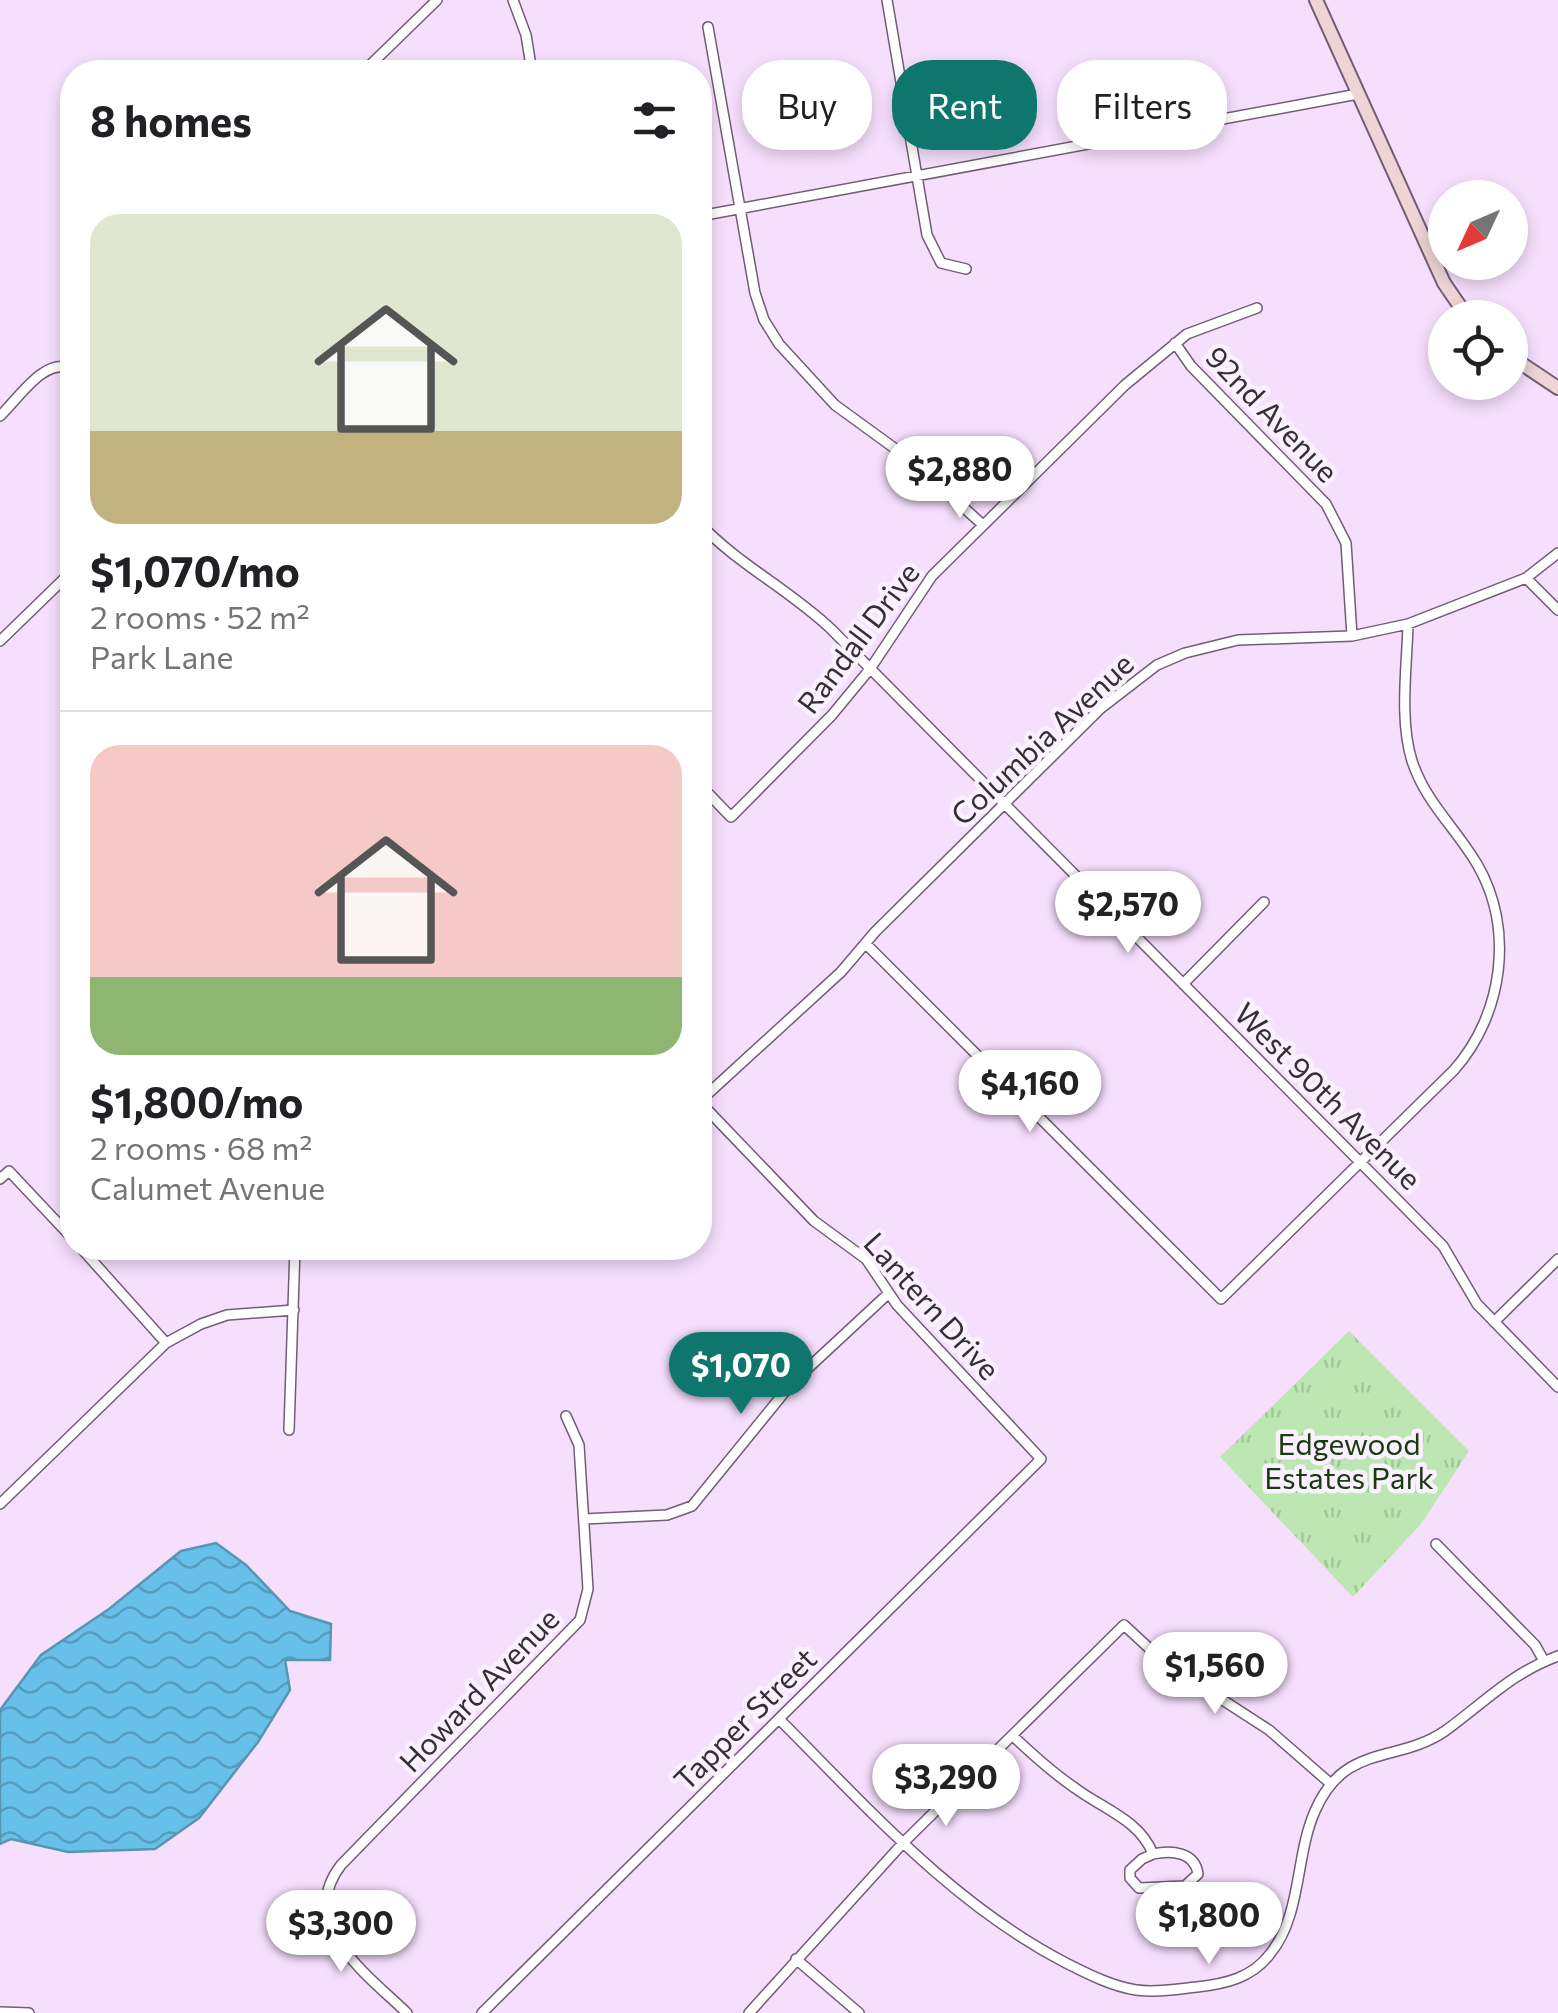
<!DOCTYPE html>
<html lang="en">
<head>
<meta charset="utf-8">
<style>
	:root { --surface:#fff; --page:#f6f6f6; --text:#202124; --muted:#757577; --line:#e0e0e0; --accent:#0f766e }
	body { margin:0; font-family:Commissioner,sans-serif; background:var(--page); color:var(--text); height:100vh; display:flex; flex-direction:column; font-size:38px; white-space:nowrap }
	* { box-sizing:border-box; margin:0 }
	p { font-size:32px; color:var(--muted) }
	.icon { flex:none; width:55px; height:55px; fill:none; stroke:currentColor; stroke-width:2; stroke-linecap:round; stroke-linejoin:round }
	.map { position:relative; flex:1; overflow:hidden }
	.details { position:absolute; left:60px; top:60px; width:652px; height:1200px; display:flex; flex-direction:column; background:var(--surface); border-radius:40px; box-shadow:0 5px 15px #0003 }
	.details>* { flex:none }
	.banner { position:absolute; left:742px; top:60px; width:665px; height:90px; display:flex; gap:20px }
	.needle { width:65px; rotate:226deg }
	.fabs { position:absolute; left:1428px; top:180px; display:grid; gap:20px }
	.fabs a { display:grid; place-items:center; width:100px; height:100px; border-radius:50%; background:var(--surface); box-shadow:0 5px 15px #0003; font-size:50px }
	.price { position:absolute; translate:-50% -85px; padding:0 22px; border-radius:35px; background:#fff; color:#222; font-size:32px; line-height:65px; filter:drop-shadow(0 2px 5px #0008) }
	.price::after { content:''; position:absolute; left:50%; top:60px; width:30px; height:22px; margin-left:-15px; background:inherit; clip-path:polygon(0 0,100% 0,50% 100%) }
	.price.active { background:var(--accent); color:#fff }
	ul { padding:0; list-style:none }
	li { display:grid; align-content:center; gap:20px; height:530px; padding:0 30px }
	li+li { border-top:2px solid var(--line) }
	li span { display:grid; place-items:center; height:310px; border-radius:30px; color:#555 }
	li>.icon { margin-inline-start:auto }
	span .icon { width:180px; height:180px; fill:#fffc; stroke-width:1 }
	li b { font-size:42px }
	h2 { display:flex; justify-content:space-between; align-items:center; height:120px; padding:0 30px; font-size:42px }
	.pill { padding:0 35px; border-radius:40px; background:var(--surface); box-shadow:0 5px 15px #0003; font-size:35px; line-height:90px }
	.pill.active { background:var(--accent); color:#fff }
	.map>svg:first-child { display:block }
	.park { fill:url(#park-tufts) }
	.water { fill:url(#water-waves); stroke:#5894b4; stroke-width:2.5 }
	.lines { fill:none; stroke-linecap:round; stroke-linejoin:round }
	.street-casing { stroke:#715d77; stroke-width:12 }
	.secondary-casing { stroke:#715d77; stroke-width:16 }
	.street { stroke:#fff; stroke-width:9 }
	.secondary { stroke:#eed4d4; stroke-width:12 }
	.labels { text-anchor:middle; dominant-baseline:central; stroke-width:9; stroke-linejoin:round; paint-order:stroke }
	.street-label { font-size:30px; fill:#362d39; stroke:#fbf1fe }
	.park-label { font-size:30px; fill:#1a3b10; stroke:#fbf1fe }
</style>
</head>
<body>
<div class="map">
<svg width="1558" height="2013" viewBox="0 0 1558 2013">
	<defs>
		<pattern id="park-tufts" width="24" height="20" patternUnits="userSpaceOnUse" patternTransform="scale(2.5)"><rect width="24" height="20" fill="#bde7b2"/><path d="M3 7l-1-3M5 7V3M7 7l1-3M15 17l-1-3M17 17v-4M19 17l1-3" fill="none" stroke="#a3c69a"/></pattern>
		<pattern id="water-waves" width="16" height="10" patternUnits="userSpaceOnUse" patternTransform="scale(2.5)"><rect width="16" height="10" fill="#67c0e9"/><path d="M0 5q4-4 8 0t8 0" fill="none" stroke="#569cbe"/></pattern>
	</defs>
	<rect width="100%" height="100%" fill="#f6dffd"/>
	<path class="park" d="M 1349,1331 L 1469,1451 L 1421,1524 L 1353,1597 L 1220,1457 Z"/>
	<path class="water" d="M 216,1543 L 246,1565 L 290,1611 L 331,1624 L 330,1660 L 285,1660 L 290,1690 L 258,1742 L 199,1818 L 155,1849 L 68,1852 L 11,1839 L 0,1844 L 0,1710 L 41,1655 L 109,1609 L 181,1551 Z"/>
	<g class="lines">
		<g class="street-casing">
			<path id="street" d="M 513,0 L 526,35 L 532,72
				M 887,0 L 927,235 L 941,263 L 966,269
				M 708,27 L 755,293 L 764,320 L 779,344 L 835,405 L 912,461 L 983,525
				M 363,72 L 437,0
				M 700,216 L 1358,94
				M 1175,343 L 1191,366 L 1326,504 L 1346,543 L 1352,636
				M 0,416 C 19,398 45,356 72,369
				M 700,524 C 739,565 790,590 831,629 L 1361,1163 L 1443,1246 L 1477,1304 L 1558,1387
				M 1526,578 L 1558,610
				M 0,641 L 72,571
				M 700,785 L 731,817 L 832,715 L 870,669 L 932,576 L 1125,385 L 1187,334 L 1257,308
				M 866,944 L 1221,1299 L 1454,1070 C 1503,1015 1515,929 1477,864 C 1455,827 1426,803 1412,761 C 1399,719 1407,667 1408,624
				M 1183,984 L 1264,902
				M 700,1101 L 841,972 L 875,932 L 1100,709 L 1157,665 L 1185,653 L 1238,640 L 1352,636 L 1408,624 L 1526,578 L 1558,553
				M 0,1179 L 9,1171 L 72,1238
				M 81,1248 L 166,1343
				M 1494,1322 L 1558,1259
				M 289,1430 L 295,1248
				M 0,1504 L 166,1343 L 201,1324 L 227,1315 L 294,1310
				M 584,1519 L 667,1515 L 692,1506 L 792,1383 L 889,1293
				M 1436,1544 L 1535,1645 L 1544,1661
				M 779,1719 C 868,1808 952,1904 1066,1963 C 1088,1974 1111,1986 1136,1990 C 1156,1993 1177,1989 1197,1987 C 1225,1984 1252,1978 1270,1954 C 1302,1915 1295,1856 1315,1811 C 1345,1742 1397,1764 1445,1731 C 1484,1703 1511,1673 1558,1656
				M 1013,1736 C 1033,1755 1053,1773 1075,1788 C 1103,1809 1140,1820 1153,1854 C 1172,1850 1195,1852 1198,1874 L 1185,1886 L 1139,1888 L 1130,1878 L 1130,1870 L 1142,1859 L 1153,1854
				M 796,1959 L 859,2013
				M 0,2012 L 29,2013
				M 407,2013 C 369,1976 295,1924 341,1865 L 580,1620 L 588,1589 L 579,1445 L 566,1416
				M 482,2013 L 1041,1459 L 897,1305 L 866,1259 L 814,1221 L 700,1102
				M 749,2013 L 903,1843 L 1124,1625 L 1164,1662 L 1269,1730 L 1331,1784"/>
		</g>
		<g class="secondary-casing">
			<path id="secondary" d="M 1316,0 L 1444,283 L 1468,318
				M 1510,356 L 1558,388"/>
		</g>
		<use href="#street" class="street"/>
		<use href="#secondary" class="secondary"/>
	</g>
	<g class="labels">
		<g class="street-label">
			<text transform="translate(1273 413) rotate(46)">92nd Avenue</text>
			<text transform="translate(857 637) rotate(-53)">Randall Drive</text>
			<text transform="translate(1041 738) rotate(-43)">Columbia Avenue</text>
			<text transform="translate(1329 1095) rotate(45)">West 90th Avenue</text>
			<text transform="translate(933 1305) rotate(48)">Lantern Drive</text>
			<text transform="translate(478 1689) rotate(-46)">Howard Avenue</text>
			<text transform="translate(744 1718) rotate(-45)">Tapper Street</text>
		</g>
		<g class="park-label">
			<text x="1349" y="1442">Edgewood<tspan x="1349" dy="34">Estates Park</tspan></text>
		</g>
	</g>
</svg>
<div class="fabs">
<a><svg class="needle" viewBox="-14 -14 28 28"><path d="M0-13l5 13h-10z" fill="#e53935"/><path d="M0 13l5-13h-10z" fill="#757577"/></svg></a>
<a><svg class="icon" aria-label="locate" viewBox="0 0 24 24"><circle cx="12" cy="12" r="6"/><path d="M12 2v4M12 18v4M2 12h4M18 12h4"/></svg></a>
</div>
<b class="price" style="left:960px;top:521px">$2,880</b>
<b class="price" style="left:1128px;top:956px">$2,570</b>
<b class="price" style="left:1030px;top:1135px">$4,160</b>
<b class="price active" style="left:741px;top:1417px">$1,070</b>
<b class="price" style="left:1215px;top:1717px">$1,560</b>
<b class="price" style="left:946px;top:1829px">$3,290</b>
<b class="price" style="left:1209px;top:1967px">$1,800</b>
<b class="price" style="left:341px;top:1975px">$3,300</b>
<div class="banner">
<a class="pill">Buy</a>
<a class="pill active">Rent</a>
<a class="pill">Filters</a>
</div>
<section class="details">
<h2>8 homes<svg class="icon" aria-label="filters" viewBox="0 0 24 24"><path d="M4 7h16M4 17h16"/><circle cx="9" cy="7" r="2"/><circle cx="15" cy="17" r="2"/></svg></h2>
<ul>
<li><span style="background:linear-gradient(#dfe7d0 70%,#c2b280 0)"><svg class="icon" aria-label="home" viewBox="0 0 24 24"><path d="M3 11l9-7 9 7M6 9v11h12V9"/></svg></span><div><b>$1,070/mo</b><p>2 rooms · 52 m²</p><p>Park Lane</p></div></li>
<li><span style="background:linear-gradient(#f6c9c9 75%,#8fb573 0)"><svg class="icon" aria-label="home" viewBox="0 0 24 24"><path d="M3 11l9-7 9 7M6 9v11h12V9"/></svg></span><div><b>$1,800/mo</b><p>2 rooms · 68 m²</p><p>Calumet Avenue</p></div></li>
</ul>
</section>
</div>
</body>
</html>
